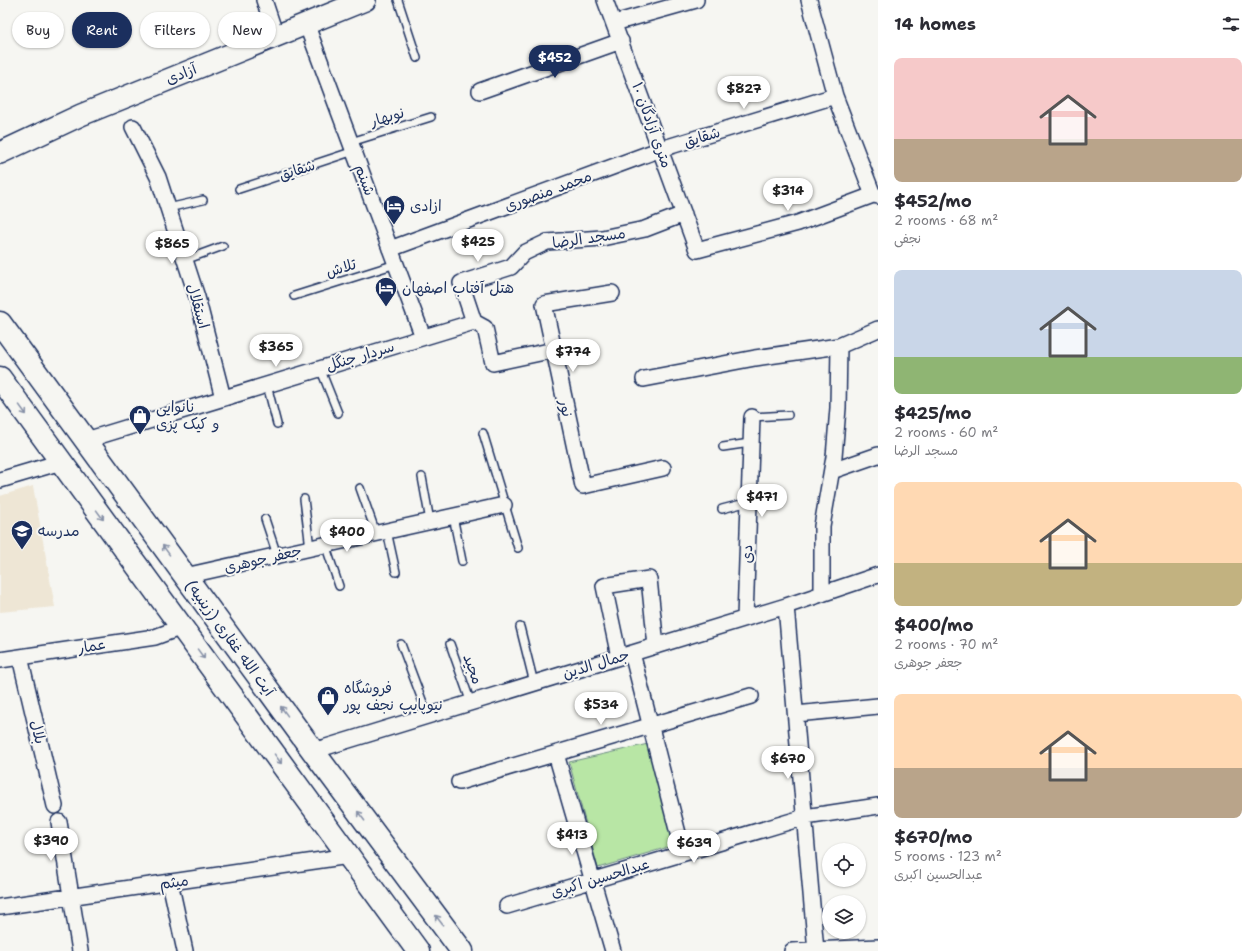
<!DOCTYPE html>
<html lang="en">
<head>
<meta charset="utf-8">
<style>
	:root { --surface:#fff; --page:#f2f2f3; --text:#2b2b33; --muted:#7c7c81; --accent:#1b2f5e }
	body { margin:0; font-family:"Shantell Sans","Playpen Sans Arabic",sans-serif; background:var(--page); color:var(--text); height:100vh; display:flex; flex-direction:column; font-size:15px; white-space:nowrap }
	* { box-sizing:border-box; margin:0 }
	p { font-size:13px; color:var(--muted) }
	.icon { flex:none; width:22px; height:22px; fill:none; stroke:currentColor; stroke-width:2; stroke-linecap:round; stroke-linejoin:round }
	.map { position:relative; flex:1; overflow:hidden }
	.details { display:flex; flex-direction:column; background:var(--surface); width:380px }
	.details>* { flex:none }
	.banner { position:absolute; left:12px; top:12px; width:380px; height:36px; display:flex; gap:8px }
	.buttons { position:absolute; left:822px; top:843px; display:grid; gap:8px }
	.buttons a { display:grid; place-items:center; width:44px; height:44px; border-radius:50%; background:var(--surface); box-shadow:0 1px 3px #0004; font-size:20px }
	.price { position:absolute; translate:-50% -34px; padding:0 9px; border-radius:14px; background:#fff; color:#222; font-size:13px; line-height:26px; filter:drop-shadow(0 1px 2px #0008) }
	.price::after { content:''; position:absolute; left:50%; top:24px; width:12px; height:9px; margin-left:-6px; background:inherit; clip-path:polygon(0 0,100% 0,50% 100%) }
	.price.current { background:var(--accent); color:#fff }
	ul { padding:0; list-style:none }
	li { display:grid; align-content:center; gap:8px; height:212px; padding:0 16px }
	li span { display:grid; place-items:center; height:124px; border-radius:8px; color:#555 }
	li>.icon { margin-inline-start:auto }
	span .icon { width:72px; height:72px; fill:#fffc; stroke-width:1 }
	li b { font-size:17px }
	h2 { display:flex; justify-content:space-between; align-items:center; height:48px; padding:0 16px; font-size:17px }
	.tag { padding:0 14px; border-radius:18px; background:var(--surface); box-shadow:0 1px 3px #0004; font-size:14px; line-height:36px }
	.tag.current { background:var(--accent); color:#fff }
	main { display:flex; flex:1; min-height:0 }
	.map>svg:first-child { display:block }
	.built { fill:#eee6d5 }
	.green { fill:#b8e6a5; stroke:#6a8a82 }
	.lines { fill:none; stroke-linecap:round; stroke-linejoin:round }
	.lane-casing { stroke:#1b2f5e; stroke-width:10 }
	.street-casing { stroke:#1b2f5e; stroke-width:18 }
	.secondary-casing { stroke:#1b2f5e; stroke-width:24 }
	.primary-casing { stroke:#1b2f5e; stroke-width:25 }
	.lane { stroke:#f6f6f2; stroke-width:7 }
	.street { stroke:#f6f6f2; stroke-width:15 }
	.secondary { stroke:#f6f6f2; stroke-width:21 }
	.primary { stroke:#f6f6f2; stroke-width:22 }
	.oneway { stroke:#8892a8 }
	.labels { text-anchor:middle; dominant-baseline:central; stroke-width:4; stroke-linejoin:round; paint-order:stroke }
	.street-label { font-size:15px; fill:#1b2f5e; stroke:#f6f6f2 }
	.poi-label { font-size:15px; fill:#1b2f5e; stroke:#f6f6f2; text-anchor:start }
</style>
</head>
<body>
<main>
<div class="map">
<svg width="878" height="951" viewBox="0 0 878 951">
	<rect width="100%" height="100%" fill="#f6f6f2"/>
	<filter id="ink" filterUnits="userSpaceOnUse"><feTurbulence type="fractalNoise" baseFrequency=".025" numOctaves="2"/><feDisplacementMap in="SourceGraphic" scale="8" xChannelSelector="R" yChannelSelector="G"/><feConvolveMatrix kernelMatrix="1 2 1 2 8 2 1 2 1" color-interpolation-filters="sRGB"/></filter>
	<g filter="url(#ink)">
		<path class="built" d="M 33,486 L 55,607 L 0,612 L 0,496 Z"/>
		<path class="green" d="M 648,744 L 675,845 L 598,868 L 569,762 Z"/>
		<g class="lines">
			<g class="lane-casing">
				<path id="lane" d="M 398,0 L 417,58
					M 351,142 L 431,117
					M 239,189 L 354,151
					M 168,208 L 203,200
					M 185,260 L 223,246
					M 294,296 L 396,264
					M 320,368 L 338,413
					M 267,385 L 277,424
					M 752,417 L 788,415
					M 483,433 L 518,548
					M 723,447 L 750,443
					M 422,477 L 430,521
					M 360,488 L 376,533
					M 304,499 L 310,548
					M 722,509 L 749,502
					M 453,516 L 462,561
					M 265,519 L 277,555
					M 387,531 L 396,572
					M 325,544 L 339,586
					M 520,627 L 534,683
					M 401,644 L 428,716
					M 450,644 L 471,703"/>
			</g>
			<g class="street-casing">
				<path id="street" d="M 264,0 L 276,36
					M 605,0 L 697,250 L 798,223 L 873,195 L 878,196
					M 809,0 L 835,96 L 873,195
					M 306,23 L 423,337
					M 614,23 L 696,0
					M 480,91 L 621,41
					M 133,127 L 158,177 L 197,297 L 223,398
					M 390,249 L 661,149 L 835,96
					M 612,293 L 544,304 L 583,486 L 663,468
					M 554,350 L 493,363 L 485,328 L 474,322 L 461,283 L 511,267 L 524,253 L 547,242 L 602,238 L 645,229 L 684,214
					M 644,379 L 755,358 L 839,346
					M 86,440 L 474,322
					M 832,471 L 878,455
					M 0,480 L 61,462
					M 185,576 L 504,505
					M 822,594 L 822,526 L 834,457 L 838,408 L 839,346 L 878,329
					M 786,606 L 816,951
					M 745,618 L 752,417
					M 632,653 L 683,853
					M 20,657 L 55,806
					M 619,657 L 604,586 L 649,579 L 656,646
					M 0,660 L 155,637 L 182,627
					M 796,714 L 878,706
					M 313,751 L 786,606 L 878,575
					M 556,754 L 613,951
					M 459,782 L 751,696
					M 59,822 L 80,951
					M 170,882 L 185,951
					M 507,906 L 805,817 L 878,806
					M 0,907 L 349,856
					M 792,951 L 878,947"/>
			</g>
			<g class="secondary-casing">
				<path id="secondary" d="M 0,153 L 81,115 L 365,0"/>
			</g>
			<g class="primary-casing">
				<path id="primary" d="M 0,323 L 313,751 L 462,951
					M 0,378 L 418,951"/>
			</g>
			<use href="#lane" class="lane"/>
			<use href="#street" class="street"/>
			<use href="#secondary" class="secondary"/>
			<use href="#primary" class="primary"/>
		</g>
		<defs><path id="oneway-shaft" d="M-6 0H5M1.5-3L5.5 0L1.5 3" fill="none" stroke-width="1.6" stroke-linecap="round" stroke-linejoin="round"/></defs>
		<g class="oneway">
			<use href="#oneway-shaft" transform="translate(23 410) rotate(54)"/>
			<use href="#oneway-shaft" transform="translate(100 515) rotate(54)"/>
			<use href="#oneway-shaft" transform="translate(166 550) rotate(-126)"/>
			<use href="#oneway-shaft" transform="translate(201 654) rotate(54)"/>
			<use href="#oneway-shaft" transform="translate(284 711) rotate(-126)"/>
			<use href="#oneway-shaft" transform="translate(278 759) rotate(54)"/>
			<use href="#oneway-shaft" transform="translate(361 816) rotate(-127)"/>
			<use href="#oneway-shaft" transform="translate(439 920) rotate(-127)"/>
		</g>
	</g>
	<defs>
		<g id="hotel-pin" transform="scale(1.15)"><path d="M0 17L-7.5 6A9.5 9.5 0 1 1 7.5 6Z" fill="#1b2f5e" stroke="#f6f6f2"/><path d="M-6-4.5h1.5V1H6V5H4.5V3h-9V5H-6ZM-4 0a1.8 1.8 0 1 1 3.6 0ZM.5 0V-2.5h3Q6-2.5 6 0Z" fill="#fff"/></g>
		<g id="shop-pin" transform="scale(1.15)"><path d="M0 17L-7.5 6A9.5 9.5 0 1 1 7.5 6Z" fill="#1b2f5e" stroke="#f6f6f2"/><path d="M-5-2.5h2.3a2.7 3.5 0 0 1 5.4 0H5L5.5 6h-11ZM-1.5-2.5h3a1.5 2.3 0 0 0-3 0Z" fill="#fff"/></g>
		<g id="school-pin" transform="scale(1.15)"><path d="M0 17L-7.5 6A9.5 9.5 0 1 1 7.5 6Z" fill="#1b2f5e" stroke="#f6f6f2"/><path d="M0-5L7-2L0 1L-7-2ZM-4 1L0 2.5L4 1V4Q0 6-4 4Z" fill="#fff"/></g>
	</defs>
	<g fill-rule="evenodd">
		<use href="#hotel-pin" x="394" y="206"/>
		<use href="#hotel-pin" x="386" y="288"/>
		<use href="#shop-pin" x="140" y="416"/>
		<use href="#school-pin" x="22" y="531"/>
		<use href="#shop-pin" x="328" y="697"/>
	</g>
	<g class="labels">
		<g class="street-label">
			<text transform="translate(181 74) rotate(-22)">آزادی</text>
			<text transform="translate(387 117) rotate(-17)">نوبهار</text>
			<text transform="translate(652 125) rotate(70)">۱۰ متری آزادگان</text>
			<text transform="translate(702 137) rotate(-17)">شقایق</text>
			<text transform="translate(297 170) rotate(-18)">شقایق</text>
			<text transform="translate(365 180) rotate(70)">شبنم</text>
			<text transform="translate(548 191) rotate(-20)">محمد منصوری</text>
			<text transform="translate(589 238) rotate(-8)">مسجد الرضا</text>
			<text transform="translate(341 268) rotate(-17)">تلاش</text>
			<text transform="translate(198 306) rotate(74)">استقلال</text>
			<text transform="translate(360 356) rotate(-17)">سردار جنگل</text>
			<text transform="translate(566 408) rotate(78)">نور</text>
			<text transform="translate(747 554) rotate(-88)">دی</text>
			<text transform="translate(263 559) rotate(-13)">جعفر جوهری</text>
			<text transform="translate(230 638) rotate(54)">آیت الله غفاری (زینبیه)</text>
			<text transform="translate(92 646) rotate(-9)">عمار</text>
			<text transform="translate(596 664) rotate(-17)">جمال الدین</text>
			<text transform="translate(473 669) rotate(70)">مجید</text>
			<text transform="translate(38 732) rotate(77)">بلال</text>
			<text transform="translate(600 878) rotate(-17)">عبدالحسین اکبری</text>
			<text transform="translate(174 882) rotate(-8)">میثم</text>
		</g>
		<g class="poi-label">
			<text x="410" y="206">ازادی</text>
			<text x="402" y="288">هتل آفتاب اصفهان</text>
			<text x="156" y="407">نانوایی<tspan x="156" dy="17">و کیک پزی</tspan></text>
			<text x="38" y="531">مدرسه</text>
			<text x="344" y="688">فروشگاه<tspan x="344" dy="17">نیوپایپ نجف پور</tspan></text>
		</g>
	</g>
</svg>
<div class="buttons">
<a><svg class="icon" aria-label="locate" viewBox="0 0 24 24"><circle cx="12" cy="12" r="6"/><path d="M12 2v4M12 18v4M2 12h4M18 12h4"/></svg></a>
<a><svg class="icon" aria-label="layers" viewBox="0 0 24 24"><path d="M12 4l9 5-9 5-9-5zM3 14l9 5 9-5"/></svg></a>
</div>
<b class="price current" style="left:555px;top:79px">$452</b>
<b class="price" style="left:744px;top:110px">$827</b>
<b class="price" style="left:788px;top:212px">$314</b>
<b class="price" style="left:478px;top:263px">$425</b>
<b class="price" style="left:172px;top:265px">$865</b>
<b class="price" style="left:276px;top:368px">$365</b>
<b class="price" style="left:573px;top:373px">$774</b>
<b class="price" style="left:762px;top:518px">$471</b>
<b class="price" style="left:347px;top:553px">$400</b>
<b class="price" style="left:601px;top:726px">$534</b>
<b class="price" style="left:788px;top:780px">$670</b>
<b class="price" style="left:572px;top:856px">$413</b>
<b class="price" style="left:51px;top:862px">$390</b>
<b class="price" style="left:694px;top:864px">$639</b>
<div class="banner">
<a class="tag">Buy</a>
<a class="tag current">Rent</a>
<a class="tag">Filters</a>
<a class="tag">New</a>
</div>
</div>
<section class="details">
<h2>14 homes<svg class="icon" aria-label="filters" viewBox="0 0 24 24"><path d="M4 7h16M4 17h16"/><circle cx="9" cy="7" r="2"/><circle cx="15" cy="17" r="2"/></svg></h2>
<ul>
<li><span style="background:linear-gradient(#f6c9c9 65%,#b9a48a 0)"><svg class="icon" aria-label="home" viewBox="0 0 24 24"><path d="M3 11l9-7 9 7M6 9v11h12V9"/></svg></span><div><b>$452/mo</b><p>2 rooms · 68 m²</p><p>نجفی</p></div></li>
<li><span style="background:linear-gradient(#c9d6e8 70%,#8fb573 0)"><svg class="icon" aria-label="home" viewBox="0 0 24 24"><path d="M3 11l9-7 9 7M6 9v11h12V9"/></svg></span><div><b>$425/mo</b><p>2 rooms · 60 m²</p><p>مسجد الرضا</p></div></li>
<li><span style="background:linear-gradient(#ffd9b3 65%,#c2b280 0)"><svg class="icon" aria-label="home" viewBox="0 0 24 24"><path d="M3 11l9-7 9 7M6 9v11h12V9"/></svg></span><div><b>$400/mo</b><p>2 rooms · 70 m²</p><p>جعفر جوهری</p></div></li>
<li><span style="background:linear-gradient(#ffd9b3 60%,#b9a48a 0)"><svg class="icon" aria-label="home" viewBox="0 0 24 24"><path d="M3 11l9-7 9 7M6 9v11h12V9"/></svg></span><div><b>$670/mo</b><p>5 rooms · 123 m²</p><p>عبدالحسین اکبری</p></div></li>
</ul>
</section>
</main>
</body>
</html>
